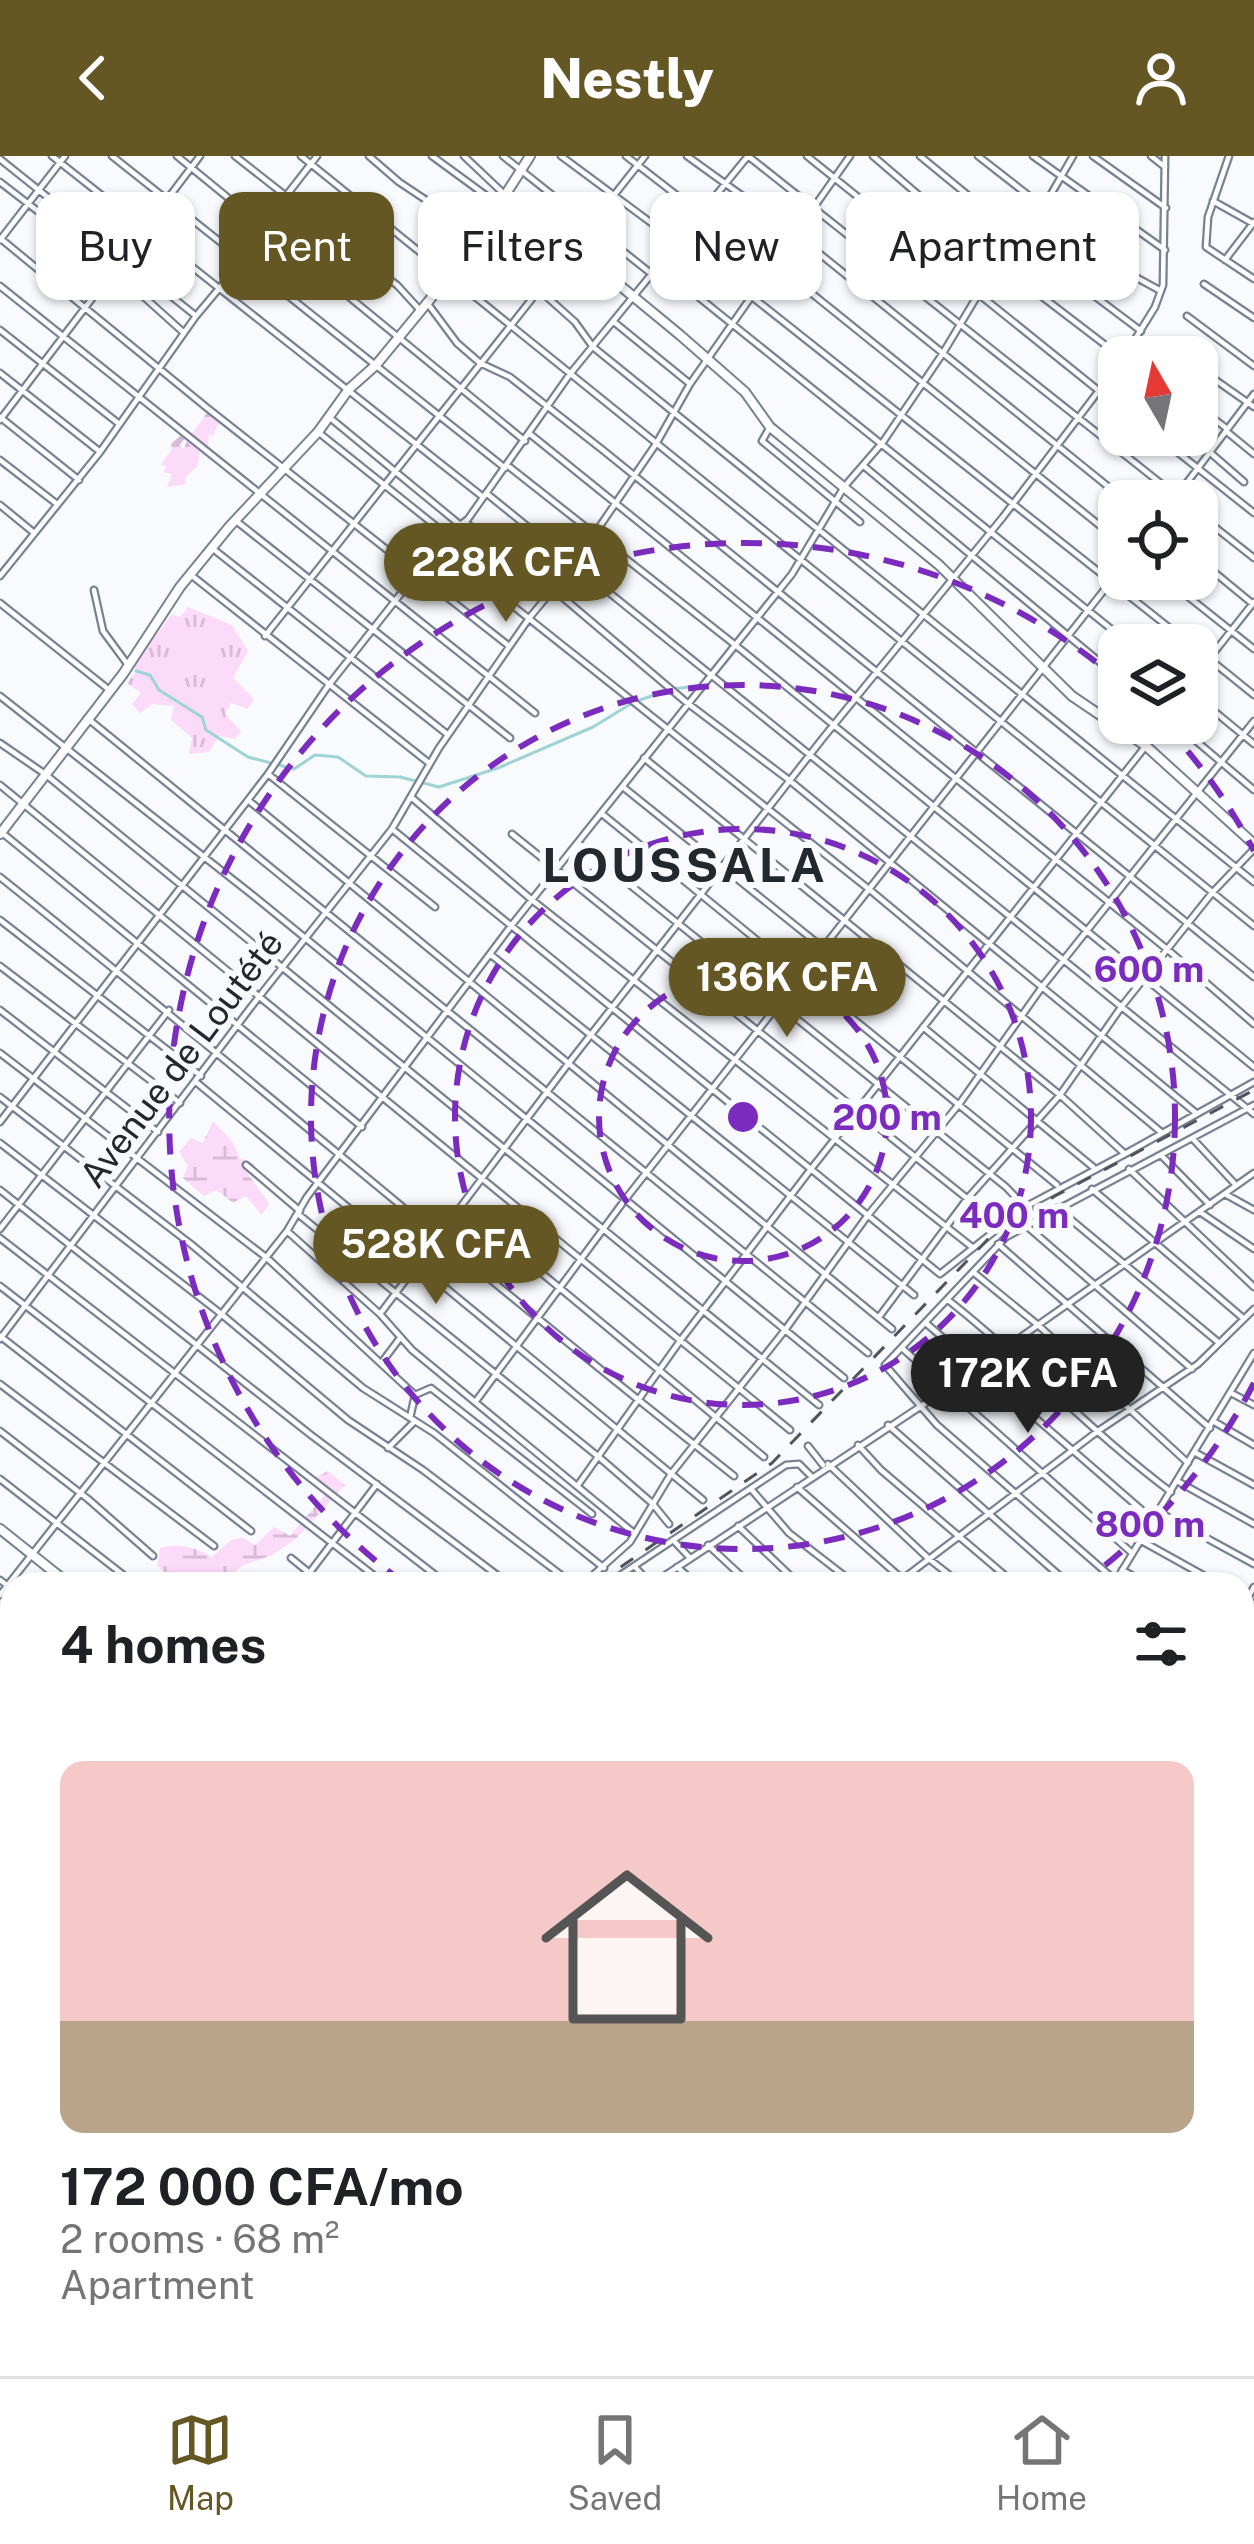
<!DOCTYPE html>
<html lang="en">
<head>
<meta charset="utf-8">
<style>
	:root { --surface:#fff; --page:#f6f6f6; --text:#202124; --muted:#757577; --line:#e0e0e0; --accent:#655724 }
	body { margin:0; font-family:"Public Sans",sans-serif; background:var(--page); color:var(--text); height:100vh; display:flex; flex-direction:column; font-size:45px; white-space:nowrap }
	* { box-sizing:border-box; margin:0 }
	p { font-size:39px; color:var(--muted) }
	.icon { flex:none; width:66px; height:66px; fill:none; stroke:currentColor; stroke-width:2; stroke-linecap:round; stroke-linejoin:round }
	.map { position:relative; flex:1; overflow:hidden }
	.sheet { position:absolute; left:0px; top:1416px; width:1254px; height:804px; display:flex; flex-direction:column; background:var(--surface); border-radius:36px 36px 0 0; box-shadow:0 3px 9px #0004 }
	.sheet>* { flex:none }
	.banner { position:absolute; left:36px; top:36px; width:1182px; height:108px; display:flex; gap:24px }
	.needle { width:78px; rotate:351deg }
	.buttons { position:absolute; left:1098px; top:180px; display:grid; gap:24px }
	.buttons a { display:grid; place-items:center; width:120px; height:120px; border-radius:24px; background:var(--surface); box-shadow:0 3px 9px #0004; font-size:60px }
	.price { position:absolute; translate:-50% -102px; padding:0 27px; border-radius:42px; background:var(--accent); color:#fff; font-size:39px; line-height:78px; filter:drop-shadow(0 3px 6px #0008) }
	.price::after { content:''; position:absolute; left:50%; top:72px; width:36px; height:27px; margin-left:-18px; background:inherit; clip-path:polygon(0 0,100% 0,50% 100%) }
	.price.current { background:#222; color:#fff }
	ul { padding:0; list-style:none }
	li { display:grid; align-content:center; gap:24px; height:636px; padding:0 60px }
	li span { display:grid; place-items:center; height:372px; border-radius:24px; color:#555 }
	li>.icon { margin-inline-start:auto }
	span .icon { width:216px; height:216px; fill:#fffc; stroke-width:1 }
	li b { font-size:51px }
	h2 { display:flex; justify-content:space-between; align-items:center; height:144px; padding:0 60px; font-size:51px }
	.tag { padding:0 42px; border-radius:24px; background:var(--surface); box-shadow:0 3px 9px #0004; font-size:42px; line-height:108px }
	.tag.current { background:var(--accent); color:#fff }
	header { display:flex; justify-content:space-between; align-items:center; height:156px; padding:0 60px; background:var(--accent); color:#fff; font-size:54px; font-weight:800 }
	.tabs { display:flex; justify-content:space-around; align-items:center; height:168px; border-top:3px solid var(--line); background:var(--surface); font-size:33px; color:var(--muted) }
	.tabs a { display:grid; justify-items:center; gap:6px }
	.tabs .current { color:var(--accent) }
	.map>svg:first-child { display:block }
	.grass { fill:url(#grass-tufts) }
	.forest { fill:url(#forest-firs) }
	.wetland { fill:url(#wetland-marsh) }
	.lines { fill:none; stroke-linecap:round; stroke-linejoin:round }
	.stream { stroke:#9ed4d3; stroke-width:3 }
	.street-casing { stroke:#788292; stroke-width:9 }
	.secondary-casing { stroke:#788292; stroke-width:12 }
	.street { stroke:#fff; stroke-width:4.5 }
	.secondary { stroke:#fff; stroke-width:8 }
	.rail { stroke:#51545a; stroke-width:3; stroke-dasharray:15 15; stroke-linecap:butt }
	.ring { fill:none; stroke:#7b2cbf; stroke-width:6; stroke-dasharray:21 15 }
	.labels { text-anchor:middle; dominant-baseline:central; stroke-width:12; stroke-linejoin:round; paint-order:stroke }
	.street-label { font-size:36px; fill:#23272e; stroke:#f8fafd }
	.district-label { font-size:48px; font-weight:bold; letter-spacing:3px; fill:#23272e; stroke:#f8fafd }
	.centre { fill:#7b2cbf; stroke:#f8fafd; stroke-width:6 }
	.ring-label { font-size:36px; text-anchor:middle; font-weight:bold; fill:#7b2cbf; stroke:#f8fafd; stroke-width:12; stroke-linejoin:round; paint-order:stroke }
</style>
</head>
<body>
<header><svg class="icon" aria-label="back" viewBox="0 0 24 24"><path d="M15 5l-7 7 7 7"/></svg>Nestly<svg class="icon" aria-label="person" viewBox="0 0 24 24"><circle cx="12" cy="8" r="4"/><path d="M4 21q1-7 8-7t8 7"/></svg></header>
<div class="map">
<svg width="1254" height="2220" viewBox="0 0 1254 2220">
	<defs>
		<pattern id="grass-tufts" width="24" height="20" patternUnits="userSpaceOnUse" patternTransform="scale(3)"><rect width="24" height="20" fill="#fcdbfa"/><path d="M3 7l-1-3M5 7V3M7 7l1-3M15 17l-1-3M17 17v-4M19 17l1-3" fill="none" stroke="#d8bcd7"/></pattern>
		<pattern id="forest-firs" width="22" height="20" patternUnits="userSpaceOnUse" patternTransform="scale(3)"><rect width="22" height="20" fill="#fcdbfa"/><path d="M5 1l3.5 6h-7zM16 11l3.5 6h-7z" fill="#d8bcd7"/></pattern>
		<pattern id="wetland-marsh" width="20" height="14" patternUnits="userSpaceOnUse" patternTransform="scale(3)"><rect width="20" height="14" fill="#fcdbfa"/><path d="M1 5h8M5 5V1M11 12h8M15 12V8" fill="none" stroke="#d8bcd7"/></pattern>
	</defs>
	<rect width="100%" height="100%" fill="#f8fafd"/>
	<path class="grass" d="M 188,451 L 232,469 L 248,495 L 233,522 L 254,543 L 247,553 L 231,547 L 225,558 L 241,575 L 235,583 L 219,580 L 209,596 L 189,598 L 192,582 L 171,564 L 174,550 L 152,548 L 140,557 L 132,548 L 141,537 L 127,527 L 136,516 L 134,508 L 172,458 L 180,461 Z"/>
	<path class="forest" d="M 208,255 L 222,267 L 217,270 L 213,280 L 209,277 L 208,294 L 213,298 L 210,304 L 200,296 L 197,311 L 185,321 L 186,328 L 167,331 L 172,318 L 163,316 L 166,311 L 161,308 L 172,293 L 171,288 L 181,279 L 185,282 L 179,290 L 184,292 C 188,280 200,268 208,255 Z"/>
	<path class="wetland" d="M 213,965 L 231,984 L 240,1002 L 255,1008 L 247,1017 L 269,1047 L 262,1059 L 246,1040 L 233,1047 L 217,1034 L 204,1040 L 183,1022 L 188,1010 L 179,996 L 191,982 L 203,987 Z
		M 328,1315 L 345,1329 L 296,1383 L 272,1399 L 244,1409 L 217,1428 L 173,1423 L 157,1410 L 160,1392 C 179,1387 195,1391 212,1401 L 231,1384 L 243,1382 L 255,1389 L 274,1371 L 290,1380 L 324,1340 L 315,1322 Z"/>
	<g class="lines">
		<path class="stream" d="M 136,515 L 150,519 L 159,534 L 202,561 L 206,574 L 248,601 L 294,613 L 315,599 L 338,601 L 366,620 L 400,621 L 439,631 L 498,612 L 593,571 L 634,546 L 672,533 L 707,529 L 735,495
			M 0,1836 L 12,1841
			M 216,2220 L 218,2208"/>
		<g class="street-casing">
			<path id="street" d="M 52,0 L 483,341
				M 112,0 L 505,312
				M 177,0 L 525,285
				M 235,0 L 286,40 L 316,70 L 397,129 L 419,153
				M 301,0 L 1254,770
				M 369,0 L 399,26 L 474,76 L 575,166 L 593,191 L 1254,726
				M 432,0 L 499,49
				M 464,0 L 503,37
				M 503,0 L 653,119
				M 561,0 L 677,86
				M 626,0 L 701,58 L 722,65 L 1119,385
				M 687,0 L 794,77 L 1126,345
				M 748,0 L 1183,345
				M 807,0 L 1119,251
				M 873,0 L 998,107 L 1121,201
				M 920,0 L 1048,105 L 1141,175
				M 978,0 L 1128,117 L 1161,135
				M 1033,0 L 1165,94
				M 1093,0 L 1166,52
				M 1151,0 L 1165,11
				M 1229,0 L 1208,61 L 1206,91 L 1254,123
				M 0,3 L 196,160
				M 0,26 L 114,114 L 183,176
				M 1213,45 L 1254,68
				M 683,80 L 751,140 L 1191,489
				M 1,83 L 206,251 L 509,490
				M 0,84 L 65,0
				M 1225,104 L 1254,66
				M 660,110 L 1131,489
				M 1204,128 L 1254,162
				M 0,130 L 535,557
				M 428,148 L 457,187 L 480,207 L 510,221 L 604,295 L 1254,821
				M 1187,160 L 1254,210
				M 614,166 L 689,227
				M 0,174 L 118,267
				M 1124,201 L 1155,151 L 1163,129 L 1165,0
				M 1197,211 L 1254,251
				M 0,217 L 99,295
				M 1197,250 L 1226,272
				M 0,261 L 79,324
				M 329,261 L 459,368
				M 0,264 L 200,0
				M 770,271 L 762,285 L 860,366
				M 1226,275 L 1254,298
				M 318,276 L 447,379
				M 530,278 L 1168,794 L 1254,868
				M 1156,279 L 1254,357
				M 1190,279 L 1244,326
				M 0,304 L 57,348
				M 507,309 L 734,488 L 1254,911
				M 865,311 L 1119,522
				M 486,337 L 1254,958
				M 1173,345 L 1254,238
				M 0,349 L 33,376
				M 1197,357 L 1254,402
				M 235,364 L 510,582
				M 465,366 L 554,434 L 686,546 L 789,624 L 1196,957
				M 439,391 L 870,734 L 1161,976
				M 212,392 L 447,578
				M 1197,402 L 1253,448
				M 191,419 L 429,607
				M 0,420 L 100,296 L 196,160 L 268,74 L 286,40 L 317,0
				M 1166,423 L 1254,493
				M 94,434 L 103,475 L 128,509
				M 0,447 L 108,533
				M 265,480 L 645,0
				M 1197,493 L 1254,539
				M 1197,518 L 1254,446
				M 0,540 L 255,741 L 844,1222
				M 1197,541 L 1254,588
				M 87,562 L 868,1197
				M 1175,567 L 1254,634
				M 0,587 L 45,618 L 819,1249
				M 644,602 L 1060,939 L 1125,998 L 1254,926
				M 268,618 L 435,751
				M 0,629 L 790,1274
				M 623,631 L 822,791
				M 411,641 L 532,744 L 972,1091
				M 248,644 L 892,1173
				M 601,657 L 1057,1029
				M 392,673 L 940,1118 L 1025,1051 L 1125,998
				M 0,675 L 362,971
				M 512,678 L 999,1068
				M 578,687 L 1006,1031 L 1025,1051
				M 0,721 C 247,918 486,1125 734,1320
				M 0,764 L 201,920
				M 490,798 L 914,1139
				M 0,810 L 180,947
				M 0,854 L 158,976
				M 923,871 L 1093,1011
				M 0,897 L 267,1102 L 415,1239
				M 196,926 L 703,1344
				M 0,941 L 192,1089 L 363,1232 L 434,1277 L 604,1412
				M 0,966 L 268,618 L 328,530 L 447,379 L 468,363 L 570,218 L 748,0
				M 1193,983 L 1234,1027
				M 0,987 L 220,1157 L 348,1264 L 423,1314 L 573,1428
				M 1161,999 L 1210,1049
				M 246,1009 L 300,1055
				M 1129,1013 L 1254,1131
				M 1092,1033 L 1243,1162
				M 0,1034 L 311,1279 L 509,1428
				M 1225,1038 L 1254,1054
				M 463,1052 L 764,1301
				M 1057,1052 L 1218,1186
				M 1200,1056 L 1254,1093
				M 298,1058 L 600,1302 L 652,1347 L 669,1368
				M 1029,1072 L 1192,1213
				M 0,1073 L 169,854
				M 287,1075 L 380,1158 L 412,1194 L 635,1378
				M 0,1082 L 447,1428
				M 998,1088 L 1210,1272
				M 973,1116 L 1038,1169 L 1188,1307
				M 0,1130 L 385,1428
				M 948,1144 C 1025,1204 1092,1277 1171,1336
				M 380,1158 L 568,908 L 823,582 L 1003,361 L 1119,208
				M 879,1161 L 967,1043 L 1060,939 L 1122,850 L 1212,737 L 1254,693
				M 927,1168 L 1152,1363
				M 0,1180 L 251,1375
				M 0,1183 L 251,851 L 392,673 L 439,592 L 530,461 L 574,408 L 656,288 L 690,228 L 850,0
				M 903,1193 L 1132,1397
				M 382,1206 L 400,1182
				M 0,1228 L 214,1390
				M 1233,1238 L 1254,1249
				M 415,1239 L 431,1232 L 592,1358
				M 476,1245 L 624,1045 L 1119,415
				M 410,1262 L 415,1239
				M 1213,1265 L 1254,1289
				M 888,1269 L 1069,1428
				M 0,1275 L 88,1343 L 153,1400
				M 858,1289 L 881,1314 L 1015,1428
				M 808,1290 L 823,1309
				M 388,1292 L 414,1266
				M 1196,1297 L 1254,1329
				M 828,1308 L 929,1403 L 961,1428
				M 0,1323 L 135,1428
				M 1177,1325 L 1254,1368
				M 578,1329 L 680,1185 L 811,1013 L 1164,567
				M 797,1331 L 908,1428
				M 751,1333 L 789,1377 L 855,1428
				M 1157,1355 L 1254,1408
				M 738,1370 L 799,1428
				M 673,1384 L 690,1402
				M 1140,1384 L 1219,1428
				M 708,1389 L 750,1428
				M 291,1402 L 323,1428
				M 634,1410 L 651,1428
				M 677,1411 L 697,1428
				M 1122,1414 L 1148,1428
				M 265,1422 L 270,1428
				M 0,1424 L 12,1433
				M 1116,1425 L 937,1269 L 885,1209 L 1006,1081 L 1254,949
				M 301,1428 L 377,1328
				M 583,1428 L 630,1386 L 671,1318 L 785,1174 L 868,1059 L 960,947 L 1042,831 L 1254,565
				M 607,1428 L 786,1309 L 799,1308 L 811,1320
				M 652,1428 L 947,1233 L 1254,1017
				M 896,1428 L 1098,1275 L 1198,1208 L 1254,1153
				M 1114,1428 L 1254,1197
				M 0,1439 L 287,1075 L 307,1041 L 511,770 L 792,418 L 844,331 L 883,286 L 943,197 L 1015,77 L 1050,40 L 1073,0
				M 1242,1441 L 1254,1448
				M 1242,1452 L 1254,1431
				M 0,1468 L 12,1478
				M 1242,1481 L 1254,1488
				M 0,1516 L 1,1517
				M 1242,1520 L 1254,1527
				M 0,1560 L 12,1570
				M 1242,1561 L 1254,1568
				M 1242,1601 L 1254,1608
				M 0,1606 L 12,1616
				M 1242,1646 L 1254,1653
				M 0,1651 L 12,1660
				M 1242,1690 L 1254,1696
				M 0,1694 L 12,1705
				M 1242,1703 L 1254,1683
				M 1242,1730 L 1254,1737
				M 0,1740 L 12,1749
				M 1242,1769 L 1254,1775
				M 0,1803 L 12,1792
				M 1242,1809 L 1254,1816
				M 1242,1849 L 1254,1855
				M 1242,1890 L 1254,1897
				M 0,1903 L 12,1896
				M 1242,1923 L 1254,1904
				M 1242,1930 L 1254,1937
				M 0,1935 L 12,1927
				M 0,1962 L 12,1971
				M 1242,1973 L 1254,1980
				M 0,2001 L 12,2009
				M 1242,2019 L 1254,2025
				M 0,2042 L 12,2051
				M 1242,2062 L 1254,2069
				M 0,2098 L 12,2106
				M 1242,2102 L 1254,2108
				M 1242,2140 L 1254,2120
				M 1242,2143 L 1254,2149
				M 0,2155 L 12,2137
				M 0,2157 L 12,2165
				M 1242,2182 L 1254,2189
				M 117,2208 L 127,2220
				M 157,2208 L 167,2220
				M 270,2208 L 279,2220
				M 311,2208 L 320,2220
				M 354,2208 L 363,2220
				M 396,2208 L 406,2220
				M 454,2208 L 471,2220
				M 506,2208 L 524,2220
				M 564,2208 L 581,2220
				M 622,2208 L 640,2220
				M 664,2208 L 685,2220
				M 732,2208 L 755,2220
				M 805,2208 L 827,2220
				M 877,2208 L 898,2220
				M 1013,2208 L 1033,2220
				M 1082,2208 L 1101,2220
				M 1150,2208 L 1171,2220
				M 1219,2208 L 1239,2220
				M 0,2214 L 9,2220
				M 171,2220 L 186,2208
				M 252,2220 L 266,2208
				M 406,2220 L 421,2208
				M 647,2220 L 655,2208
				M 788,2220 L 795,2208
				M 937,2220 L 945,2208 L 965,2220
				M 1053,2220 L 1061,2208
				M 1191,2220 L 1199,2208"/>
		</g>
		<g class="secondary-casing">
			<path id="secondary" d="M 505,39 L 538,62 L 680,179 L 745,236 L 770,271 L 939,409 L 1072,540 L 1146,590 L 1254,688
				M 0,678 L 123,518 L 180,431 L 229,371 L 318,276 L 349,233 L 376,209 L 469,96 L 530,0
				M 0,1373 L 69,1428
				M 73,2220 L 80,2208"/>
		</g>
		<use href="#street" class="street"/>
		<use href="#secondary" class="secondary"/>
		<path class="rail" d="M 596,1428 L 772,1307 L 992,1079 L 1055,1040 L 1254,934
			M 0,1865 L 12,1858"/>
	</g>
	<g class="ring">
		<circle cx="743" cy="961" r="144"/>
		<circle cx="743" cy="961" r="288"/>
		<circle cx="743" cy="961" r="432"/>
		<path d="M1254 1227A576 576 0 0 1 1082 1427M404 1427A576 576 0 1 1 1117 523M1164 568A576 576 0 0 1 1254 695"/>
	</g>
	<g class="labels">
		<g class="street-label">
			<text transform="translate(181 903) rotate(-53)">Avenue de Loutété</text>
		</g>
		<g class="district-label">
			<text x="685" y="708">LOUSSALA</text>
		</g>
	</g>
	<circle cx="743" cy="961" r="18" class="centre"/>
	<g class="ring-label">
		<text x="1149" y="826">600 m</text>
		<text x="887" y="974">200 m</text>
		<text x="1014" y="1072">400 m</text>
		<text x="1150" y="1381">800 m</text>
	</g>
</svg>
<div class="buttons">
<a><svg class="needle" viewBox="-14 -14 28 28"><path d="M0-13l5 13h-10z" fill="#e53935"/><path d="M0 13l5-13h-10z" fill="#757577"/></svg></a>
<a><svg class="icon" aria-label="locate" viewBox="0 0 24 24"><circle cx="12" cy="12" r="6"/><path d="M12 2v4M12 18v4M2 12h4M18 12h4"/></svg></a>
<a><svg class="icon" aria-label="layers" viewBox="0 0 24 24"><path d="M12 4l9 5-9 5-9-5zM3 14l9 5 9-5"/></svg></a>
</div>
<b class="price" style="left:506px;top:469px">228K CFA</b>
<b class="price" style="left:787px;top:884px">136K CFA</b>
<b class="price" style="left:436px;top:1151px">528K CFA</b>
<b class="price current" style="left:1028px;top:1280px">172K CFA</b>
<div class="banner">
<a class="tag">Buy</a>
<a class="tag current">Rent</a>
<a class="tag">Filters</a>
<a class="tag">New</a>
<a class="tag">Apartment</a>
</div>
<section class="sheet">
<h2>4 homes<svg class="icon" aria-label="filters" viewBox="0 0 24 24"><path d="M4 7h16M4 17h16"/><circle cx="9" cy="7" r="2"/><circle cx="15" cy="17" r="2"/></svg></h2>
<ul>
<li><span style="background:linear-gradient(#f6c9c9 70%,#b9a48a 0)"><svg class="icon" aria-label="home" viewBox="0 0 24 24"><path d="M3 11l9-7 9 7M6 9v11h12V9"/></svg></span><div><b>172 000 CFA/mo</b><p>2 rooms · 68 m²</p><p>Apartment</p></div></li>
</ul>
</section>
</div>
<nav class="tabs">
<a class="current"><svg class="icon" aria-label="map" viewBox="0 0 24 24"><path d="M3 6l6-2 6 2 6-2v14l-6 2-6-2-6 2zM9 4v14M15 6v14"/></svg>Map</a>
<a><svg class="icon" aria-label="saved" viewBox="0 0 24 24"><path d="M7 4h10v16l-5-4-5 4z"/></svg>Saved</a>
<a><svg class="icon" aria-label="home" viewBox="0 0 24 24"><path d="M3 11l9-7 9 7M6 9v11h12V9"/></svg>Home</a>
</nav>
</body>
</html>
